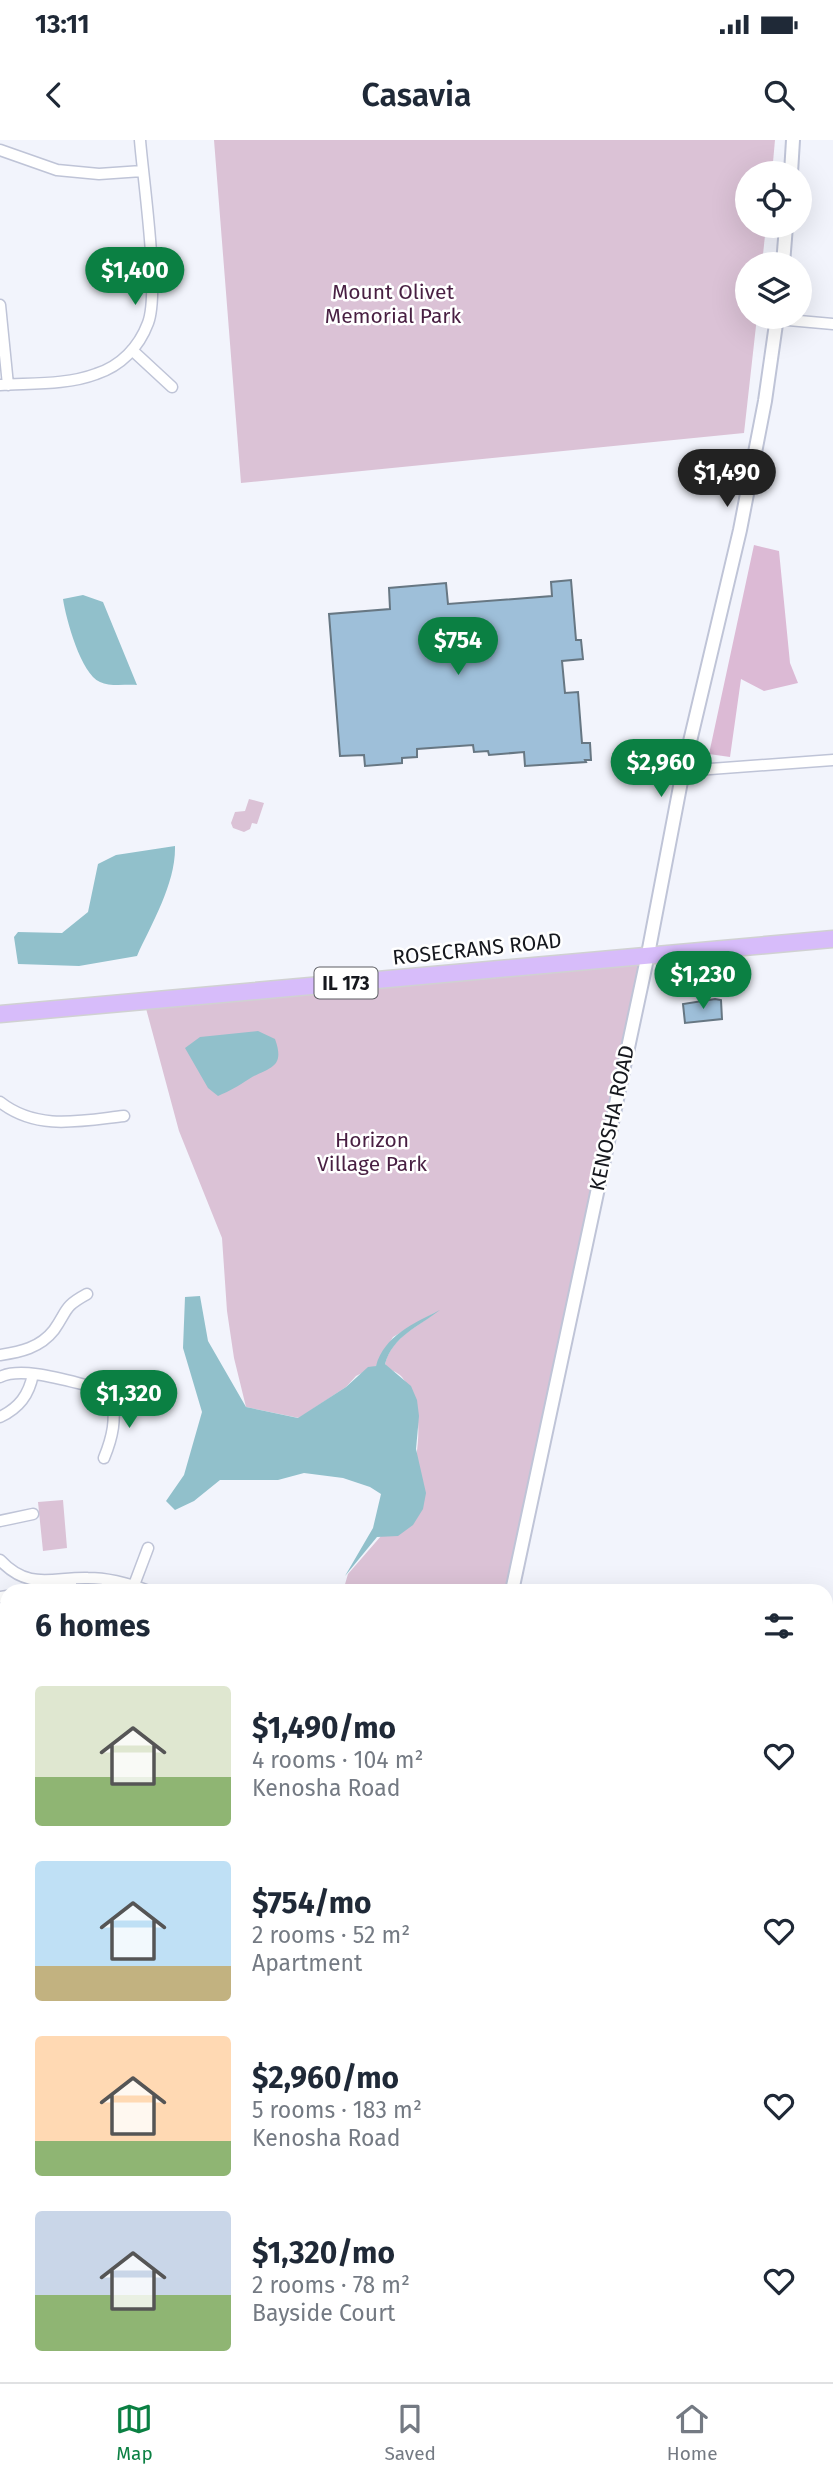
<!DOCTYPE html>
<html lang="en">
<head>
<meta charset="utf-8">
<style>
	:root { --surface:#fff; --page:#f2f2f3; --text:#1f2937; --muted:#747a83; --line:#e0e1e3; --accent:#0b8043 }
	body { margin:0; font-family:"Fira Sans",sans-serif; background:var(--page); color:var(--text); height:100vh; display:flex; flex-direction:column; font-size:26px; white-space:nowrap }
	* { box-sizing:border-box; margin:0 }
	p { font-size:23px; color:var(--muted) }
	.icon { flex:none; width:38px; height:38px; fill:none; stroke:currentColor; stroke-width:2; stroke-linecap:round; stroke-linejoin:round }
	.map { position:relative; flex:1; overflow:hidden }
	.drawer { position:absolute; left:0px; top:1444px; width:833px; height:800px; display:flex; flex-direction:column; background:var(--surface); border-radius:21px 21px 0 0; box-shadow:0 7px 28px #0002 }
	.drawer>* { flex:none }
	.buttons { position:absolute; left:735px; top:21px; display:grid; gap:14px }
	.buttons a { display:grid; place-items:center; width:77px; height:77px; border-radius:50%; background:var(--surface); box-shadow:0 7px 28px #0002; font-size:35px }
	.price { position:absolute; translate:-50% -60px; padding:0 16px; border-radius:24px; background:var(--accent); color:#fff; font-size:23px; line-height:46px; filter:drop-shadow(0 2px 4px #0008) }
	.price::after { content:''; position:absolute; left:50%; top:42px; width:21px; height:16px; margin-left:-10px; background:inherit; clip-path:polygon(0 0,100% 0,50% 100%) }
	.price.selected { background:#222; color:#fff }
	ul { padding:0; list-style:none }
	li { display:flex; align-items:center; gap:21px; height:175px; padding:0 35px }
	li span { display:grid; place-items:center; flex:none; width:196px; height:140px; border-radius:7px; color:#555 }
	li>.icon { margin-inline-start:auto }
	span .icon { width:84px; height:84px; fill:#fffc; stroke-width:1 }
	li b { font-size:30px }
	h2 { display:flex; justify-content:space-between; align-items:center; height:84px; padding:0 35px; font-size:30px }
	.status { display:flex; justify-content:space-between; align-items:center; height:49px; padding:0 35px; background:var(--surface); direction:ltr }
	.status svg { height:19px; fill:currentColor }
	header { display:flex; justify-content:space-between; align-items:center; height:91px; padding:0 35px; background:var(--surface); font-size:32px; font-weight:600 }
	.tab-bar { display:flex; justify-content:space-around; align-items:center; height:98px; border-top:2px solid var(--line); background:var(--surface); font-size:19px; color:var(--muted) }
	.tab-bar a { display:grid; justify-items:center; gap:4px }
	.tab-bar .selected { color:var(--accent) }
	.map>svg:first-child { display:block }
	.green { fill:#dbc2d6 }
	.forest { fill:#dcbad5 }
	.water { fill:#91c0cb }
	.building { fill:#9ebfd9; stroke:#677783; stroke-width:2 }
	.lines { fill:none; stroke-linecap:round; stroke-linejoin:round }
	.minor-casing { stroke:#bfc4d7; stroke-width:13 }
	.tertiary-casing { stroke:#bfc4d7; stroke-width:16 }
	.primary-casing { stroke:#d0d1d2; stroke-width:19 }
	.minor { stroke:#fff; stroke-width:10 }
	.tertiary { stroke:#fff; stroke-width:12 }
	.primary { stroke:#d7bcfa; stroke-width:16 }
	.labels { text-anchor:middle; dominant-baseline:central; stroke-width:5; stroke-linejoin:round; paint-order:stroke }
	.shield { fill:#fff; stroke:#5c5d62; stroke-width:2 }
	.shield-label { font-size:19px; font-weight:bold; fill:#16181e }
	.park-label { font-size:21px; fill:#481f42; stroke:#fff }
	.street-label { font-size:21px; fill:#16181e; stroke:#fff }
</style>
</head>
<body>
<div class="status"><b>13:11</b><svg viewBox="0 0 49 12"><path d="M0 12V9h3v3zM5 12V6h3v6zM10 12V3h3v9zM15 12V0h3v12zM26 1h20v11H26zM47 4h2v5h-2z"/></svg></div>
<header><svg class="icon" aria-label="back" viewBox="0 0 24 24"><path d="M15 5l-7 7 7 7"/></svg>Casavia<svg class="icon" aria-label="search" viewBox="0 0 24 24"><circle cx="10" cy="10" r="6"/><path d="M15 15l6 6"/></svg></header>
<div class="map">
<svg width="833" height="2242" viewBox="0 0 833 2242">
	<rect width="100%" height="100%" fill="#f2f4fc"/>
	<path class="green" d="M 214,0 L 775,0 L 772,33 L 747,33 L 747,86 L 766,86 L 762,124 L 747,124 L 747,177 L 757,177 L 744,293 L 241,343 Z
		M 249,659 L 264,663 L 257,684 L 252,683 L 250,689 L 244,692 L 233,688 L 231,683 L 235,672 L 245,671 Z
		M 648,814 L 513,1451 L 343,1451 L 348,1434 L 381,1396 L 398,1395 C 408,1347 436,1281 402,1237 C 397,1231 389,1231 385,1224 C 392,1197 415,1189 436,1172 L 393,1197 L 376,1226 L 356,1236 L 346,1247 L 299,1278 L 246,1267 L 234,1218 L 227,1171 L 222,1098 L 179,991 L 144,861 Z
		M 63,1360 L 67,1408 L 43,1411 L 38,1362 Z"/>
	<path class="forest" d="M 754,405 L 779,411 L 790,523 L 798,543 L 764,551 L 741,539 L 730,617 L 709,614 Z"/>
	<path class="water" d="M 83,455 L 103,462 L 137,545 C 126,544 110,547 100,542 C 81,534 66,479 63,459 Z
		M 175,706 C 176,743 152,783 137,816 L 79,826 L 18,824 L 14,797 L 18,792 L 62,793 L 88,772 L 98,724 L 116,715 Z
		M 258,891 L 275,899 C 286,929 268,927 249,939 C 238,946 230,951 218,956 L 208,948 L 185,908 L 200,897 Z
		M 200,1156 L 208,1201 L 246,1267 L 298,1278 L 346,1247 L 368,1227 L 376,1226 C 384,1196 414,1183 440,1170 C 418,1187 393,1196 385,1224 L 411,1246 L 417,1260 L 419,1276 L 416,1309 L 426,1353 L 423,1369 L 413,1385 L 398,1396 L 377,1397 L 345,1436 L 373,1388 L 381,1354 L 370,1347 L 343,1338 L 304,1333 L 278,1340 L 220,1340 L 194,1361 L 175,1370 L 166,1361 L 184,1335 L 202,1272 L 183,1208 L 185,1157 Z"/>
	<path class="building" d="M 571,440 L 576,500 L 581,500 L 583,519 L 562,521 L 565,553 L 578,552 L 582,603 L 590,603 L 591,620 L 585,620 L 586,622 L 525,626 L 524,612 L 489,615 L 488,611 L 474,612 L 473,605 L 417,609 L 417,617 L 402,618 L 402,623 L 365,626 L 364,615 L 340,616 L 329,474 L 390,469 L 389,448 L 446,443 L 448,464 L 552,456 L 551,442 Z
		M 715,859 L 721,860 L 722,879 L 685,883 L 683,864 Z"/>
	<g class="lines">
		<g class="minor-casing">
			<path id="minor" d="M 0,10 L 57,30 L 99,34 L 142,31
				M 0,165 L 8,245
				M 777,179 L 833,184
				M 132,210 L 172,247
				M 0,245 C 31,243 67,245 96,234 C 121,226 139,207 148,183 C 160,151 143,39 140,0
				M 683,631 L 833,620
				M 0,962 C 37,991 80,981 124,976
				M 0,1215 C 20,1212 40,1208 54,1190 C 68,1170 63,1167 87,1154
				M 0,1237 C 25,1225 76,1244 103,1249 L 112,1256 C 116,1280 113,1296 104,1318
				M 0,1277 C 19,1268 29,1255 33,1234
				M 0,1381 L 33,1374
				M 0,1420 C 29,1451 52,1437 88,1438 C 108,1438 130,1444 149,1451
				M 71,1439 L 71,1451
				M 134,1445 L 148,1408
				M 0,1457 L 7,1456
				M 0,1652 L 7,1652
				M 0,1851 L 7,1850"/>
		</g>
		<g class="tertiary-casing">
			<path id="tertiary" d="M 791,33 L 793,0
				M 783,124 L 786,86
				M 512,1451 L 648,814 L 683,631 L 740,390 L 765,261 L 777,177
				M 826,1902 L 833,1901
				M 0,1973 L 7,1973
				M 346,2242 L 347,2236"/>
		</g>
		<g class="primary-casing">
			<path id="primary" d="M 0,874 L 833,799"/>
		</g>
		<use href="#minor" class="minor"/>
		<use href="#tertiary" class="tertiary"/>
		<use href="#primary" class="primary"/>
	</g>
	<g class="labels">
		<rect class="shield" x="314.5" y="827.5" width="63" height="31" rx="5"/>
		<g class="shield-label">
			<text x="346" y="843">IL 173</text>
		</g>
		<g class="park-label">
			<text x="393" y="152">Mount Olivet<tspan x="393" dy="24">Memorial Park</tspan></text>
			<text x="372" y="1000">Horizon<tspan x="372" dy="24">Village Park</tspan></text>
		</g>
		<g class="street-label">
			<text transform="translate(477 809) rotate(-6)">ROSECRANS ROAD</text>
			<text transform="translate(612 978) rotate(-78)">KENOSHA ROAD</text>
		</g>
	</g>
</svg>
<div class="buttons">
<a><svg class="icon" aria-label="locate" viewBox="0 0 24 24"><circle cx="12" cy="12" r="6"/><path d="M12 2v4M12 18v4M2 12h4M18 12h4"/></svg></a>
<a><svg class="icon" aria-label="layers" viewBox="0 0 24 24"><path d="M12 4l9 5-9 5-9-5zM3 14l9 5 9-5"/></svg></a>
</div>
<b class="price" style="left:135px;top:167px">$1,400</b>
<b class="price selected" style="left:727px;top:369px">$1,490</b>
<b class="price" style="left:458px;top:537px">$754</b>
<b class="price" style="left:661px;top:659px">$2,960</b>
<b class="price" style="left:703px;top:871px">$1,230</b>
<b class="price" style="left:129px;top:1290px">$1,320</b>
<section class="drawer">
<h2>6 homes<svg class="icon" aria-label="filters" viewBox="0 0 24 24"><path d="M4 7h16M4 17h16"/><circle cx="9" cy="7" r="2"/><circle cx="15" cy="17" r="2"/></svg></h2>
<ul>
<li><span style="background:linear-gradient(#dfe7d0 65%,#8fb573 0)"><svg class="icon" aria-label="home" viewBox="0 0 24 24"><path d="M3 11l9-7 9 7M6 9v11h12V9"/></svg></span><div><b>$1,490/mo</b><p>4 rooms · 104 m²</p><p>Kenosha Road</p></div><svg class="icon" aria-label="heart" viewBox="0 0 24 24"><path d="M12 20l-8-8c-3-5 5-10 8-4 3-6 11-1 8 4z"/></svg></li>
<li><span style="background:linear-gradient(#bfe0f5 75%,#c2b280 0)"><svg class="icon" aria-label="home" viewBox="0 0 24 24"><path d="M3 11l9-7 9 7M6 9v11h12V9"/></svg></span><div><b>$754/mo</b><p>2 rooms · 52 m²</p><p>Apartment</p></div><svg class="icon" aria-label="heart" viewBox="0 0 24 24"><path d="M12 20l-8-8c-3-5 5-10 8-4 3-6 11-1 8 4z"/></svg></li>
<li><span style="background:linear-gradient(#ffd9b3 75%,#8fb573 0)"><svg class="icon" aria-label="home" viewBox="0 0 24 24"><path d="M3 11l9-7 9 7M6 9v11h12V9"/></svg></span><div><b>$2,960/mo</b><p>5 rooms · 183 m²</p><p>Kenosha Road</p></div><svg class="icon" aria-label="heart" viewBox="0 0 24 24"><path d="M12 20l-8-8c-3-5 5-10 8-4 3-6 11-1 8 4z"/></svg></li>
<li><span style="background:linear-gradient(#c9d6e8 60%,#8fb573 0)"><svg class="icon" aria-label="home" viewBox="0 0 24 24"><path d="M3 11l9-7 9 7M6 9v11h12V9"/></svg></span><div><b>$1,320/mo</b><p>2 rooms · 78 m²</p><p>Bayside Court</p></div><svg class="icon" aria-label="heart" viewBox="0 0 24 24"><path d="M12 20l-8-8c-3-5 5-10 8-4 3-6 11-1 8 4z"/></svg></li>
</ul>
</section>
</div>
<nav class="tab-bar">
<a class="selected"><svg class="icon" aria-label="map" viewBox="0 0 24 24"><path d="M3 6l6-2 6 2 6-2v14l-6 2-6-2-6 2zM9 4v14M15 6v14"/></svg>Map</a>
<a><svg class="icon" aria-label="saved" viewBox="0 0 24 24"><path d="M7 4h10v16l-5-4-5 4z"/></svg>Saved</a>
<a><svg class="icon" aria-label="home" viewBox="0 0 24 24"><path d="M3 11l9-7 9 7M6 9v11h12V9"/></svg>Home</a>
</nav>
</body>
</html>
